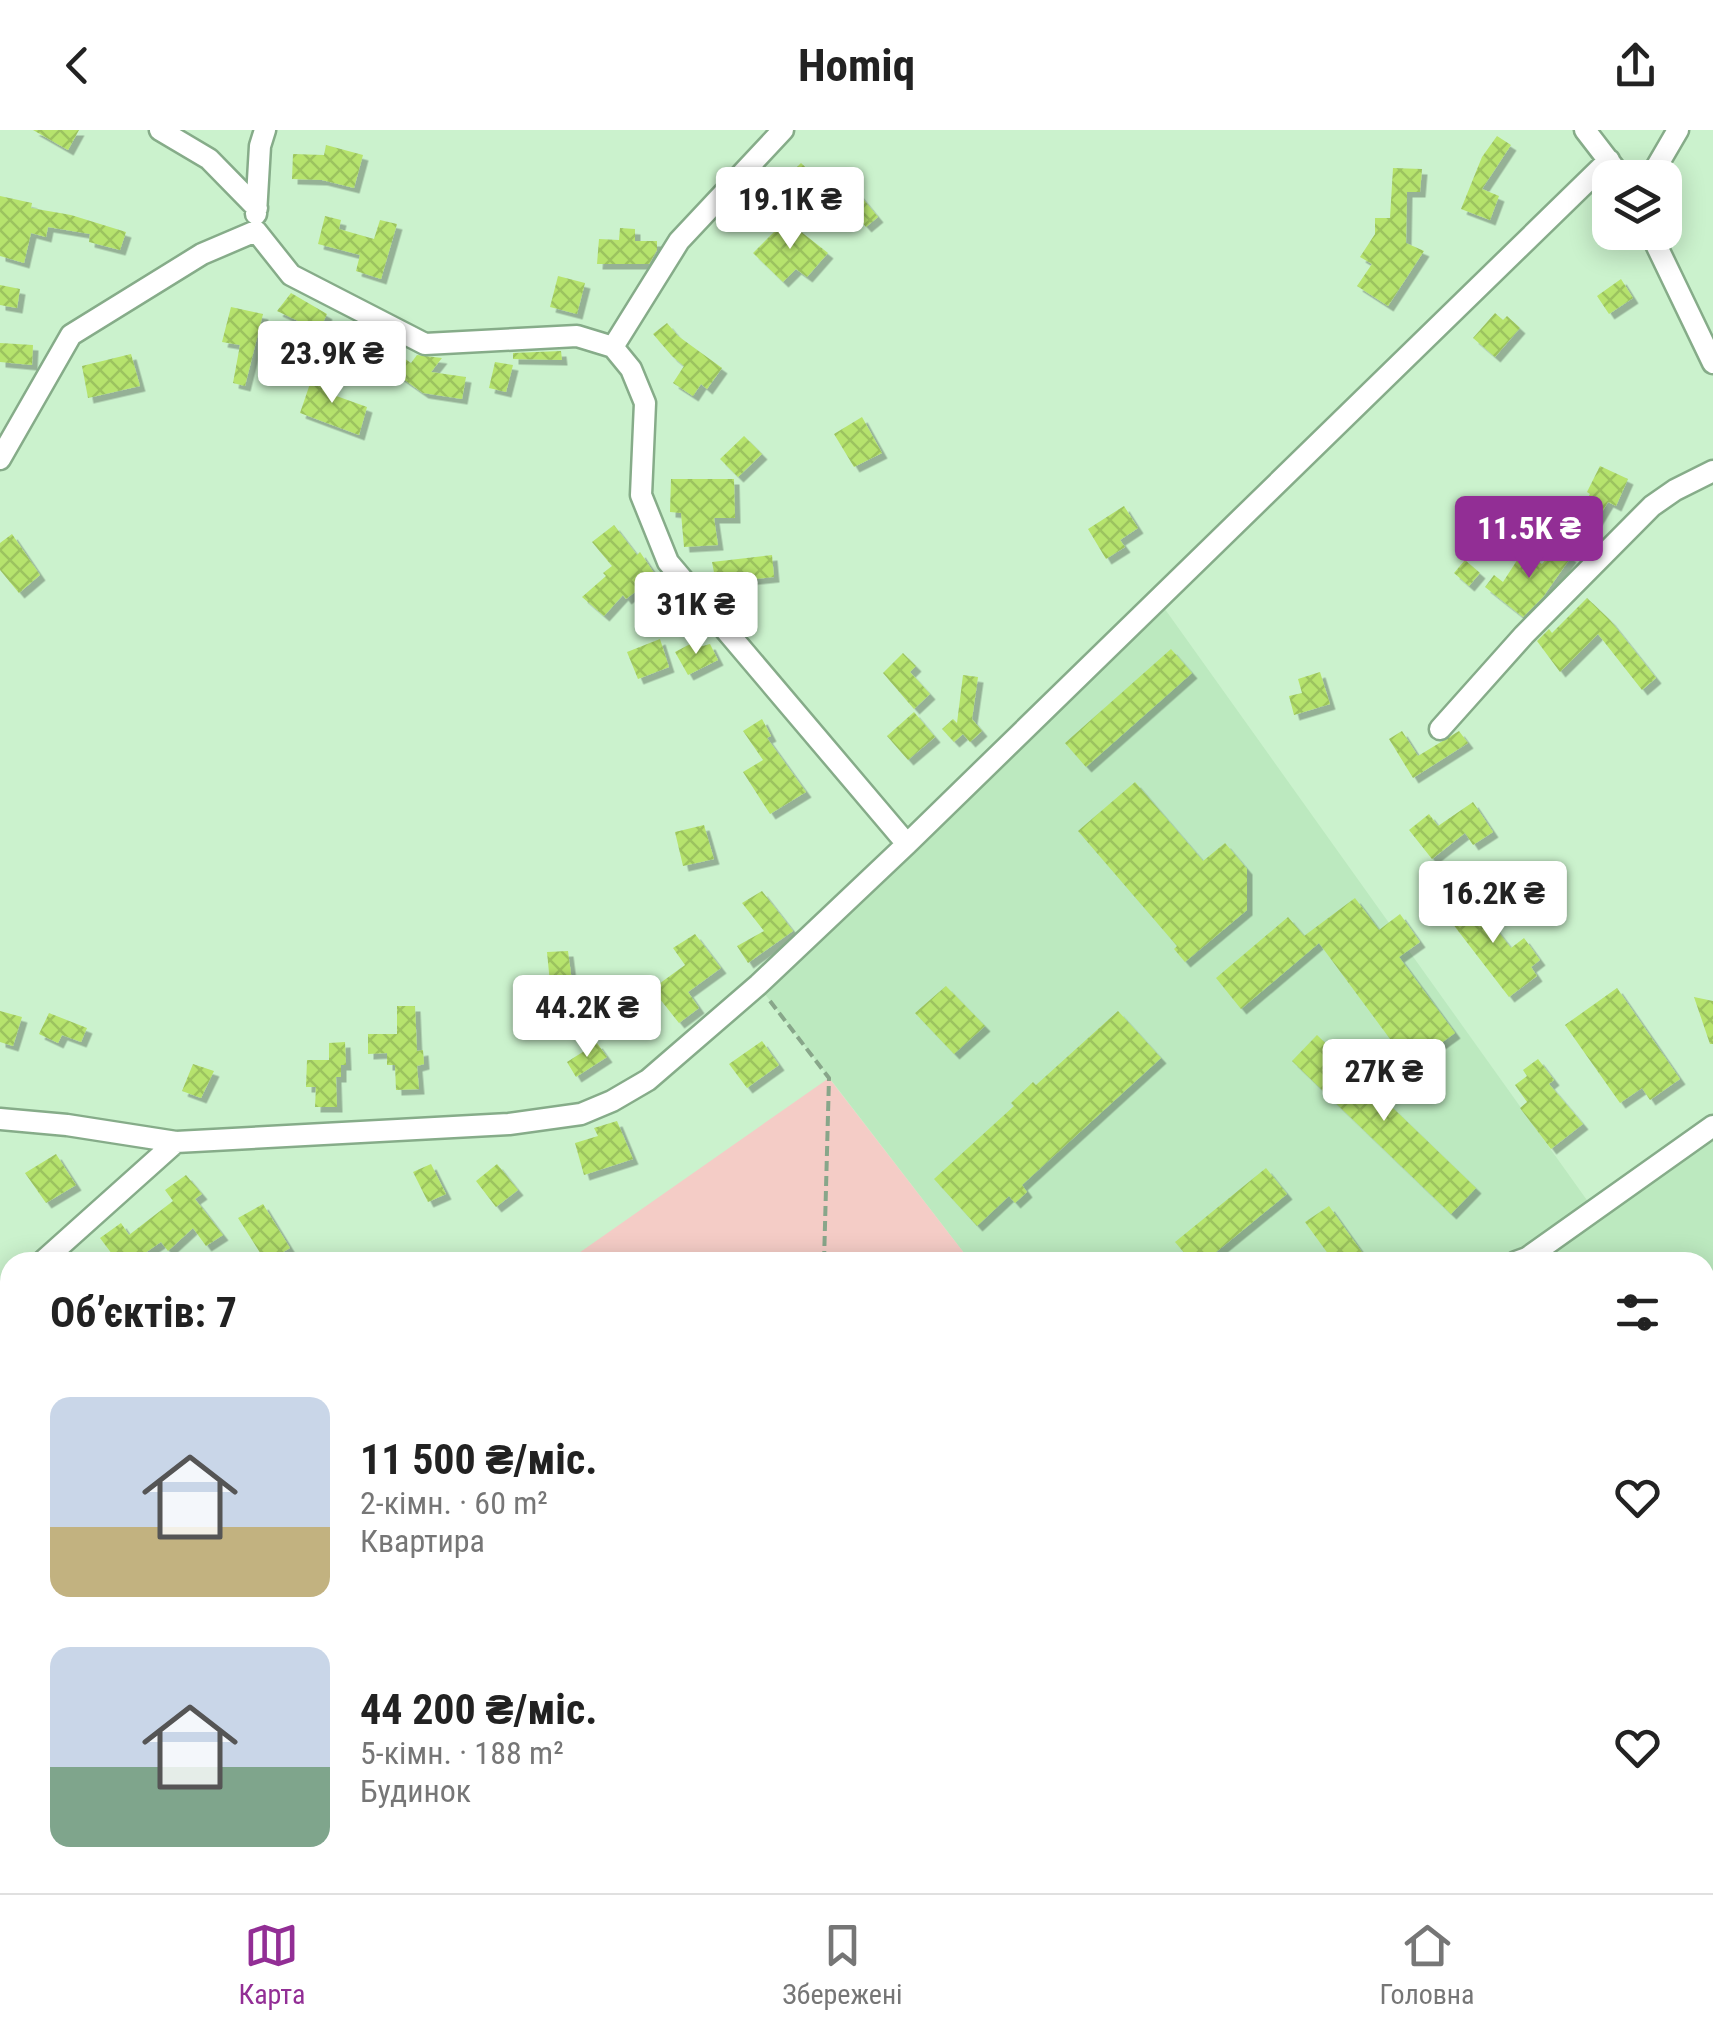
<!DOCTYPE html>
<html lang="uk">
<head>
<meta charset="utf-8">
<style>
	:root { --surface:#fff; --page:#f2f2f2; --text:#222; --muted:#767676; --line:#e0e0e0; --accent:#922e95 }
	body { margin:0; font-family:"Roboto Condensed",sans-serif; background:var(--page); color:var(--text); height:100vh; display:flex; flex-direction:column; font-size:38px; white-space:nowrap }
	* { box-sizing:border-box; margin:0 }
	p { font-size:32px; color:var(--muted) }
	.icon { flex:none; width:55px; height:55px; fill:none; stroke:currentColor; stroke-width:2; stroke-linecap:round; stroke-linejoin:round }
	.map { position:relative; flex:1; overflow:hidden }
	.sheet { position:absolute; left:0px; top:1122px; width:1715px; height:642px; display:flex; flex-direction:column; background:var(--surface); border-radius:30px 30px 0 0; box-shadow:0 5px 25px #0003 }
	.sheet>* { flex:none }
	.buttons { position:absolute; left:1592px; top:30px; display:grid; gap:20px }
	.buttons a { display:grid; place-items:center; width:90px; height:90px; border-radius:20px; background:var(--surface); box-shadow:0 5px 25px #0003; font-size:50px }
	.price { position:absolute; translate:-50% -85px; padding:0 22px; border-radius:10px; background:#fff; color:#222; font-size:32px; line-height:65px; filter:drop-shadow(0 2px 5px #0008) }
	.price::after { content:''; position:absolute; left:50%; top:60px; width:30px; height:22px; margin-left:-15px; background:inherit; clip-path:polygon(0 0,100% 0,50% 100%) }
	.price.on { background:var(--accent); color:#fff }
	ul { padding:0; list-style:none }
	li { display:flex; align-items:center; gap:30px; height:250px; padding:0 50px }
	li span { display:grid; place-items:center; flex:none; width:280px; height:200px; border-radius:20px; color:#555 }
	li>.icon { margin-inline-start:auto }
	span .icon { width:120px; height:120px; fill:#fffc; stroke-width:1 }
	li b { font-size:42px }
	h2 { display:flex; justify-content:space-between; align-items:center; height:120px; padding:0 50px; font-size:42px }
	header { display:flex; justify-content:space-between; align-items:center; height:130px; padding:0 50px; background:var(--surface); font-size:45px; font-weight:700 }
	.menu { display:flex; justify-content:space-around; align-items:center; height:140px; border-top:2px solid var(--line); background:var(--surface); font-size:28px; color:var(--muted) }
	.menu a { display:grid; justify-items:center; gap:5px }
	.menu .on { color:var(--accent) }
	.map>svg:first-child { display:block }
	.built { fill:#bce9bf }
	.grass { fill:#f4ccc6 }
	.garden { fill:url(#garden-dots) }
	.water { fill:url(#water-waves); stroke:#8e578f; stroke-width:2.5 }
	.building { fill:url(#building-cross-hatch); filter:url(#shadow) }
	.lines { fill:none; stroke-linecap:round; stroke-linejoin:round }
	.minor-casing { stroke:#86ac89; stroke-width:25 }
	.path { stroke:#88a68a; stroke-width:4; stroke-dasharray:10 5; stroke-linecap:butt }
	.minor { stroke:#fff; stroke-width:20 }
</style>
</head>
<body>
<header><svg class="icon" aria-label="back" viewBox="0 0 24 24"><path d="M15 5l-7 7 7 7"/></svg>Homiq<svg class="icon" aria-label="share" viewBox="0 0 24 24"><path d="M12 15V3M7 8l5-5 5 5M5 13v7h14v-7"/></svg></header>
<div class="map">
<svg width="1713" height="1763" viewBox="0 0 1713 1763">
	<defs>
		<pattern id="garden-dots" width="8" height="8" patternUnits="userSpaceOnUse" patternTransform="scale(2.5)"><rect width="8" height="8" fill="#f4ccc6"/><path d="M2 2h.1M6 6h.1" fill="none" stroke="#d1b0aa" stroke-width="1.8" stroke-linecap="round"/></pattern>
		<pattern id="water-waves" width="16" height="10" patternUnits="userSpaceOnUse" patternTransform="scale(2.5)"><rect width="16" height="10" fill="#be68bf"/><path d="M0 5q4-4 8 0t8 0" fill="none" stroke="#9a569b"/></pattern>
		<pattern id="building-cross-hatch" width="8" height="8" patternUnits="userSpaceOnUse" patternTransform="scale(2.5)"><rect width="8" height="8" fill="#b6e36d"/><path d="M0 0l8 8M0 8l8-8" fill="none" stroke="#9cc35e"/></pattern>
		<filter id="shadow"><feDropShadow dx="5.5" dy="5.5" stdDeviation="0" flood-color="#0004"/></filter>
	</defs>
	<rect width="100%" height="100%" fill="#cbf2cd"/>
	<path class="built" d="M 1157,468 L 1594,1080 L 1713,996 L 1713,1467 L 1705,1458 L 1705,1132 L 971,1132 L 758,855 Z"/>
	<path class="grass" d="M 829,948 L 971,1132 L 566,1132 Z
		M 1282,1755 L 1457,1755 L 1449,1763 L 1288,1763 Z"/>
	<path class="garden" d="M 931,1755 L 1282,1755 L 1288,1763 L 921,1763 Z"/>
	<path class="water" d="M 1713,1517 L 1713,1763 L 1449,1763 L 1457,1755 L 1705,1755 L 1705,1525 Z"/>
	<path class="building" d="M 33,0 L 79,0 L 68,20 Z
		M 1497,6 L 1511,15 L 1482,59 L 1499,66 L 1490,90 L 1461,79 L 1482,27 Z
		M 326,15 L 363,25 L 354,58 L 322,50 L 292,49 L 293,24 L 324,25 Z
		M 801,33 L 829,60 L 797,91 L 770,64 Z
		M 1393,38 L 1422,39 L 1420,62 L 1407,62 L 1406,113 L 1424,121 L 1388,176 L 1357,156 L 1372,134 L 1360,127 L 1375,104 L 1375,88 L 1390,88 Z
		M 845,47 L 878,87 L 866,97 L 846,74 L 842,79 L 828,64 Z
		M 0,66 L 32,73 L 31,78 L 71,85 L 126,102 L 120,120 L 89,112 L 90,104 L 48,97 L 46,107 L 31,103 L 24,133 L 0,126 Z
		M 325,86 L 341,90 L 339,99 L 374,109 L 380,90 L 397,94 L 381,149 L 356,141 L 360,125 L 318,114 Z
		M 786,90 L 828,123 L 807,147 L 796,139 L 783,152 L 753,123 Z
		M 620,98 L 635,99 L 635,111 L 657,111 L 657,120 L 649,134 L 597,134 L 599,109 L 619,110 Z
		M 558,146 L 585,153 L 577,184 L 550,177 Z
		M 1621,149 L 1633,168 L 1609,184 L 1597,166 Z
		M 0,155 L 20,159 L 17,178 L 0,175 Z
		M 291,163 L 327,184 L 319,201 L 277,181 Z
		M 231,177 L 263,184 L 245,256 L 233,253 L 240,215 L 222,212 Z
		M 1495,183 L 1503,190 L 1507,186 L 1520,198 L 1495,227 L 1473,208 Z
		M 667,193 L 678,206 L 722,238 L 707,259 L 701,254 L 693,266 L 673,253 L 684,236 L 672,226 L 653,204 Z
		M 0,213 L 33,215 L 32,235 L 0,232 Z
		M 561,221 L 562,230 L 513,229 L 513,223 Z
		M 131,224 L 140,256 L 88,268 L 82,236 Z
		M 417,225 L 442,228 L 431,242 L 466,247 L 462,269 L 423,263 L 389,239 L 401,226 L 411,233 Z
		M 495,232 L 513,235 L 506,262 L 489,258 Z
		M 315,239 L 332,246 L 328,263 L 367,277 L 359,305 L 300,283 Z
		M 862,287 L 882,323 L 854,337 L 834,304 Z
		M 744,306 L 762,324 L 738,347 L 720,329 Z
		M 1600,336 L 1628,349 L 1616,376 L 1608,372 L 1588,405 L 1571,395 L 1590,364 L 1587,362 Z
		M 671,349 L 734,349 L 735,388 L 714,388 L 718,415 L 684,417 L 681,383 L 670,382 Z
		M 1124,376 L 1138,398 L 1120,410 L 1125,417 L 1106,429 L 1088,399 Z
		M 614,395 L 637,425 L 640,422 L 656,446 L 626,469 L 623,465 L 604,486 L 582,467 L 606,446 L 603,443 L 612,436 L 592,412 Z
		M 12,404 L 40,445 L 19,463 L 0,440 L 0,413 Z
		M 1557,416 L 1571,427 L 1543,467 L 1523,487 L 1485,457 L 1494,445 L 1503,452 L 1523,421 L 1542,434 Z
		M 772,425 L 774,447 L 716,453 L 712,432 Z
		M 1465,430 L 1480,443 L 1469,456 L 1454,443 Z
		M 1587,468 L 1610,490 L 1656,548 L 1642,560 L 1598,504 L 1560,542 L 1537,511 L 1549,499 L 1552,503 Z
		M 660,509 L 669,537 L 638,549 L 627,522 Z
		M 696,511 L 699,517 L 710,514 L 718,530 L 688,545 L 675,522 Z
		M 1171,519 L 1192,543 L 1086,637 L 1065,613 Z
		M 903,523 L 916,536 L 910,542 L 930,564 L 914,579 L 883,543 Z
		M 1320,542 L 1330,574 L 1294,585 L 1289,566 L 1302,563 L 1298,549 Z
		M 963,545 L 978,547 L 972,589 L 982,601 L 970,612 L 963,604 L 954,612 L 942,599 L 953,589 L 957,593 Z
		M 914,582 L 935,607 L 908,630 L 887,606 Z
		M 762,589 L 771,606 L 767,608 L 806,662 L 770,684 L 743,642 L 763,630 L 743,601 Z
		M 1402,601 L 1418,626 L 1459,601 L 1468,613 L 1413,648 L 1389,609 Z
		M 1135,652 L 1203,731 L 1225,713 L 1247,739 L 1247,780 L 1185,832 L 1174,819 L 1177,816 L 1078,701 Z
		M 1473,672 L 1493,702 L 1473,715 L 1465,703 L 1432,729 L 1409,700 L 1429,684 L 1438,696 Z
		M 704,695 L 714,729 L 683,736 L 675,702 Z
		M 762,761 L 793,801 L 748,833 L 737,816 L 764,801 L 742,773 Z
		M 1466,761 L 1511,818 L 1524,808 L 1540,830 L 1531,837 L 1537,846 L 1509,867 L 1442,780 Z
		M 1355,768 L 1379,800 L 1400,784 L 1420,812 L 1399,827 L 1455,903 L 1410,936 L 1319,813 L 1241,879 L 1216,848 L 1288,787 L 1304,806 Z
		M 695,804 L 721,838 L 688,862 L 699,878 L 679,893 L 652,859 L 685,835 L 673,818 Z
		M 568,821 L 572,852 L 550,853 L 547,822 Z
		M 946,856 L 985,896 L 954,924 L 915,883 Z
		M 623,858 L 640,875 L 613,901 L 590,875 L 606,861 L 613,867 Z
		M 1617,858 L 1680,949 L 1650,970 L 1642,958 L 1620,973 L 1565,895 Z
		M 1694,867 L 1713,871 L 1713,914 L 1710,914 Z
		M 397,876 L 415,876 L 417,921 L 423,920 L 424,934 L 417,936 L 419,959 L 396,960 L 395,935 L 387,935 L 387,923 L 368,924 L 368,904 L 397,904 Z
		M 0,881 L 22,887 L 13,916 L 0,912 Z
		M 1118,881 L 1161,928 L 1022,1055 L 1027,1062 L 1015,1073 L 1009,1066 L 977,1096 L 934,1049 L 1014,976 L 1011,973 L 1033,952 L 1036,955 Z
		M 49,883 L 87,898 L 81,912 L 62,905 L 58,913 L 39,904 Z
		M 1317,905 L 1476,1058 L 1451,1084 L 1292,931 Z
		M 762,911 L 779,935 L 747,958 L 729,934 Z
		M 345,912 L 346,935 L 341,935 L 341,947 L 336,947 L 337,977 L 315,977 L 316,957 L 306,957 L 307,930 L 329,930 L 329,913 Z
		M 597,913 L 607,927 L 576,947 L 567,932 Z
		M 1538,929 L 1554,950 L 1549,954 L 1583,994 L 1551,1019 L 1520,978 L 1527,972 L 1515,955 L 1527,946 L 1523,940 Z
		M 193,934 L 214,941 L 201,968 L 182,961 Z
		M 617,991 L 633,1029 L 584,1045 L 575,1013 L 598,1006 L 594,998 Z
		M 56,1024 L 76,1055 L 46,1073 L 25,1043 Z
		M 431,1034 L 446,1064 L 428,1072 L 413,1042 Z
		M 497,1034 L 518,1060 L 496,1077 L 476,1051 Z
		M 1266,1038 L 1287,1064 L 1204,1132 L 1192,1132 L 1175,1112 Z
		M 186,1045 L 202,1064 L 195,1069 L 223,1105 L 206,1116 L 193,1098 L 168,1121 L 161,1112 L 132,1132 L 118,1132 L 100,1108 L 121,1093 L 129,1105 L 173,1071 L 165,1060 Z
		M 263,1074 L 290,1118 L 266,1132 L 238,1088 Z
		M 1329,1076 L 1369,1132 L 1334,1132 L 1305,1092 Z"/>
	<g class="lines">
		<g class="minor-casing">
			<path id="minor" d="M 160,0 L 209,29 L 257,78
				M 1585,0 L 1622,48
				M 1650,48 L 1678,0
				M 256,84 L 260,16 L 265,0
				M 256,101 L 291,145 L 425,214 L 577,206 L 613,217 L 631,239 L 645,273 L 641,365 L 668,432 L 907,714
				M 1650,102 L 1713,233
				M 613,217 L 679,111 L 783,0
				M 0,329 L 71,205 L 202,124 L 256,101
				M 1440,599 L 1524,505 L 1652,376 L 1675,360 L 1713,341
				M 0,989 L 67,995 L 176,1012 L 509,994 L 581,984 L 612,971 L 648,950 L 758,855 L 907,714 L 1609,30
				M 42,1132 L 176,1012
				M 1516,1132 L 1527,1128 L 1713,996
				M 0,1171 L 10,1162
				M 1705,1326 L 1713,1318
				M 522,1763 L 531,1755"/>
		</g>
		<path class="path" d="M 770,871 L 829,948 L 824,1132
			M 973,1763 L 982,1755"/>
		<use href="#minor" class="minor"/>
	</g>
</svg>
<div class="buttons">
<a><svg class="icon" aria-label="layers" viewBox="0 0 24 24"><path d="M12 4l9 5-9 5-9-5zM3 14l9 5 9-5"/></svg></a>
</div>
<b class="price" style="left:790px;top:122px">19.1K ₴</b>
<b class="price" style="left:332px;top:276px">23.9K ₴</b>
<b class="price on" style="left:1529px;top:451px">11.5K ₴</b>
<b class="price" style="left:696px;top:527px">31K ₴</b>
<b class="price" style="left:1493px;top:816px">16.2K ₴</b>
<b class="price" style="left:587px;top:930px">44.2K ₴</b>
<b class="price" style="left:1384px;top:994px">27K ₴</b>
<section class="sheet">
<h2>Об’єктів: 7<svg class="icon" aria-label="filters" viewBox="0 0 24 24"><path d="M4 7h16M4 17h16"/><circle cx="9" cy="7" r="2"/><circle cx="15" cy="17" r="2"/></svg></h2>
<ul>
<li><span style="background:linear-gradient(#c9d6e8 65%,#c2b280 0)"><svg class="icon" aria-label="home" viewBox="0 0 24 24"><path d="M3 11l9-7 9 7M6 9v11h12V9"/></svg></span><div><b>11 500 ₴/міс.</b><p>2-кімн. · 60 m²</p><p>Квартира</p></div><svg class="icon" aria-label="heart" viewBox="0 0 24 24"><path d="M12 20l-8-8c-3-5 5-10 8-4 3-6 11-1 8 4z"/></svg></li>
<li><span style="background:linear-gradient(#c9d6e8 60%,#7fa58c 0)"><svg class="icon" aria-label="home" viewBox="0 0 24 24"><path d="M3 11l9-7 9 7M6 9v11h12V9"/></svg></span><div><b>44 200 ₴/міс.</b><p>5-кімн. · 188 m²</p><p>Будинок</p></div><svg class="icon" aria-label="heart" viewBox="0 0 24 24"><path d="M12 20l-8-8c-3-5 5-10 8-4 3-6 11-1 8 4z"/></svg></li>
</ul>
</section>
</div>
<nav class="menu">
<a class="on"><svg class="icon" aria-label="map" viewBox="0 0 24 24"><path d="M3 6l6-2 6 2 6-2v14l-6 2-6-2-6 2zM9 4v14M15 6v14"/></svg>Карта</a>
<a><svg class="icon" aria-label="saved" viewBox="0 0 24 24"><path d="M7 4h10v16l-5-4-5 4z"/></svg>Збережені</a>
<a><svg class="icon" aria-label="home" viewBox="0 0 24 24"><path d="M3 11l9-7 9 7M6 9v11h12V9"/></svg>Головна</a>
</nav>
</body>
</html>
